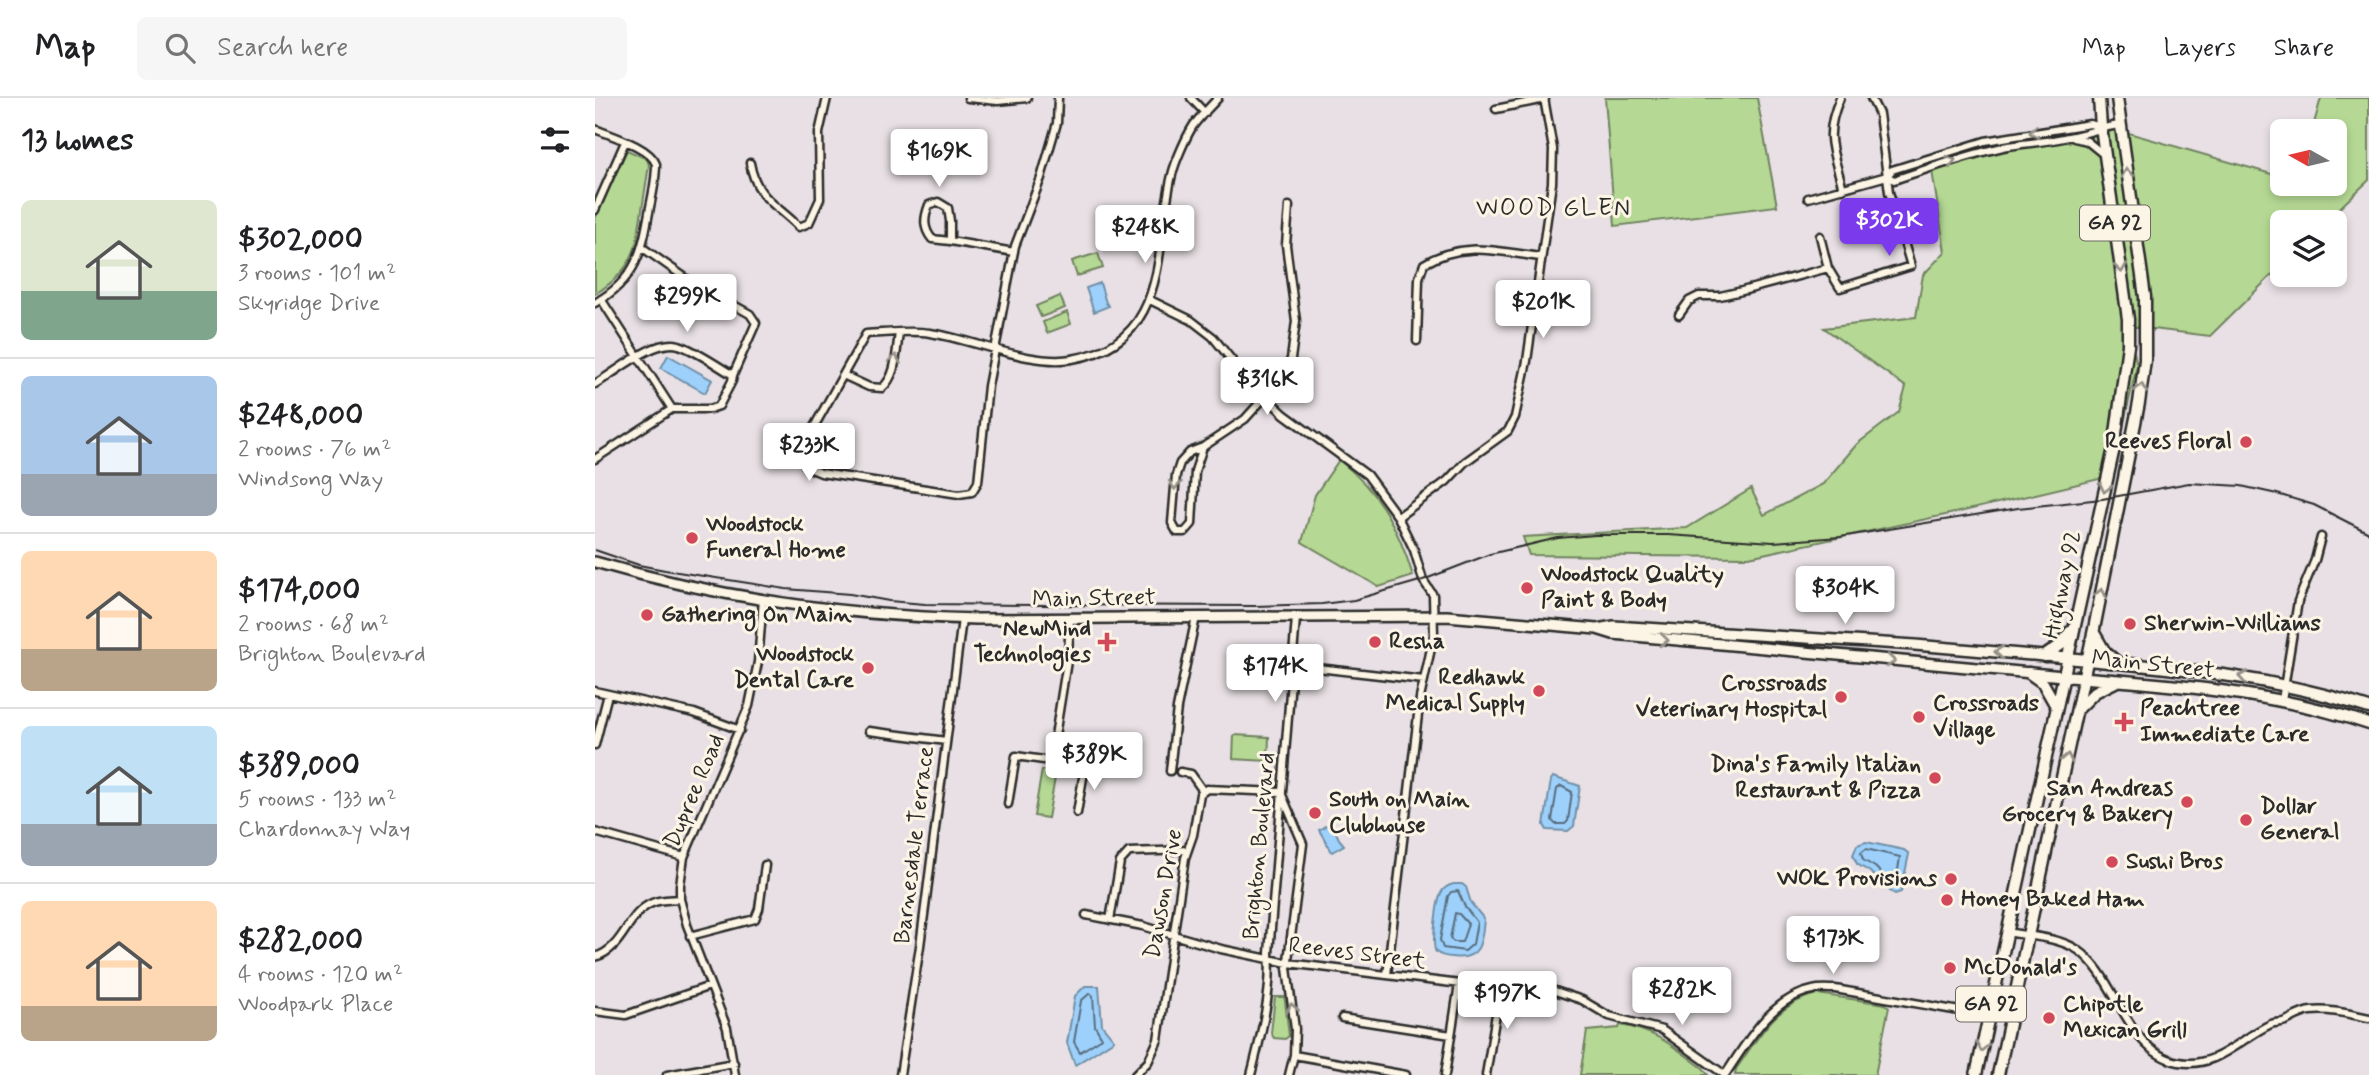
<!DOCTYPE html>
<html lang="en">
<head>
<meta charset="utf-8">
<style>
	:root { --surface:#fff; --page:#f6f6f6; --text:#202124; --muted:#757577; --line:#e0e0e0; --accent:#7c3aed }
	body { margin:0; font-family:Mynerve,sans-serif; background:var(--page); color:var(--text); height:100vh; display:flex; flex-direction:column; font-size:26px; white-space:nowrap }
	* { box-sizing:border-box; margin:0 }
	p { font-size:23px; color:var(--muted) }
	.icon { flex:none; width:38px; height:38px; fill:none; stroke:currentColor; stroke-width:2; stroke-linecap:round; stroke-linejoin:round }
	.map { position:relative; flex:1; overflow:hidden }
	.panel { display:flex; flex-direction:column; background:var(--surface); width:595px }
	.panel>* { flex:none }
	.needle { width:46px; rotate:278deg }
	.controls { position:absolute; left:1675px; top:21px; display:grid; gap:14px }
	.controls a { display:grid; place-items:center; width:77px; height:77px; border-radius:10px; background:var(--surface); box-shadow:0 4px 10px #0003; font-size:35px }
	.price { position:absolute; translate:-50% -60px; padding:0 16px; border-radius:7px; background:#fff; color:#222; font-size:23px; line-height:46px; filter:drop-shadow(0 2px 4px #0008) }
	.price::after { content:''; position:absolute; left:50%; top:42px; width:21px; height:16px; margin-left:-10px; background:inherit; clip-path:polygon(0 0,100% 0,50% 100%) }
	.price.current { background:var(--accent); color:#fff }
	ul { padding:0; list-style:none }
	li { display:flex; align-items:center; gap:21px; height:175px; padding:0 21px }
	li+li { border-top:2px solid var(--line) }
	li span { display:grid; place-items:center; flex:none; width:196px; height:140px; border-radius:10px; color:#555 }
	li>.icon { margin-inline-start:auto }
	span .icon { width:84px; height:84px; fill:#fffc; stroke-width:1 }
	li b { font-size:30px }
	h2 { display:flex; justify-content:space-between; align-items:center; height:84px; padding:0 21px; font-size:30px }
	header { display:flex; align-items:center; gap:42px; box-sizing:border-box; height:98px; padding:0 35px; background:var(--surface); border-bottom:2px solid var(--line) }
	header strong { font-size:33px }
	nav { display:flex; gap:38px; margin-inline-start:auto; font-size:24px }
	.search { width:490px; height:63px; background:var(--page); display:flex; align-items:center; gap:18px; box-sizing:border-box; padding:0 24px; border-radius:10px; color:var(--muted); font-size:26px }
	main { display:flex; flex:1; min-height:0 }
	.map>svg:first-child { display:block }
	.green { fill:#b5d994; stroke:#708260; stroke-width:2 }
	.water { fill:#9dd1fb; stroke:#6f8fa8; stroke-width:2 }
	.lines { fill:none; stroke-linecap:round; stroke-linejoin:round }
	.shore { stroke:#596d7e; stroke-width:2 }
	.street-casing { stroke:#2b2b2b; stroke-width:11 }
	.secondary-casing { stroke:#2b2b2b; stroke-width:14 }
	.primary-casing { stroke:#2b2b2b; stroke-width:15 }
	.street { stroke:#fcf5e5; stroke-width:6 }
	.secondary { stroke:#fcf5e5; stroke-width:9 }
	.primary { stroke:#fcf5e5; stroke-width:10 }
	.rail { stroke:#2b2b2b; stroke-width:2 }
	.oneway { stroke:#949088 }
	.poi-dot { fill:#d1495b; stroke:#fcf5e5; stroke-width:2.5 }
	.labels { text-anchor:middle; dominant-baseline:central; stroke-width:6; stroke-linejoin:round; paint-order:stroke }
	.shield { fill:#fcf5e5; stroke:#6a6863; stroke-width:2 }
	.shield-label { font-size:21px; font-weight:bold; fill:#2b2b2b }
	.poi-label { font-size:23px; font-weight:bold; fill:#2b2b2b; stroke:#fcf5e5; text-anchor:start }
	.street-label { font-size:23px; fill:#2b2b2b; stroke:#fcf5e5 }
	.neighbourhood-label { font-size:24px; letter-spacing:2px; fill:#2b2b2b; stroke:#fcf5e5 }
</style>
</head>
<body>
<header>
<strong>Map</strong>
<div class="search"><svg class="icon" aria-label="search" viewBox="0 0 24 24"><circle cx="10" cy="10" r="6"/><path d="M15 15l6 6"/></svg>Search here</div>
<nav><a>Map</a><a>Layers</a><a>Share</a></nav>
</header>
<main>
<section class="panel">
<h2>13 homes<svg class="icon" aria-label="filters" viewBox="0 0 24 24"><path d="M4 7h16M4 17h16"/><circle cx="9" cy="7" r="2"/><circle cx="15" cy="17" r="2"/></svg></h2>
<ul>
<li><span style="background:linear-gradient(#dfe7d0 65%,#7fa58c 0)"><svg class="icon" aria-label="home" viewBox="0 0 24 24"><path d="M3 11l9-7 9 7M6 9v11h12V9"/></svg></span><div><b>$302,000</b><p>3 rooms · 101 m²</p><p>Skyridge Drive</p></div></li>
<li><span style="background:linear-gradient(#a9c7e8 70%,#9aa5b1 0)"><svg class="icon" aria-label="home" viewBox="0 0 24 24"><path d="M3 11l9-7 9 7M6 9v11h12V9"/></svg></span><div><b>$248,000</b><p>2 rooms · 76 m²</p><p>Windsong Way</p></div></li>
<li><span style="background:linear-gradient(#ffd9b3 70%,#b9a48a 0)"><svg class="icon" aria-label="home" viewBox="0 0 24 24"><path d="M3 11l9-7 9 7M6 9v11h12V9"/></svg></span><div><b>$174,000</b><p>2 rooms · 68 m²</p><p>Brighton Boulevard</p></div></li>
<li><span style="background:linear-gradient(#bfe0f5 70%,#9aa5b1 0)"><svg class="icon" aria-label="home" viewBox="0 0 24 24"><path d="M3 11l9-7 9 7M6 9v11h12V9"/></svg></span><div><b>$389,000</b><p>5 rooms · 133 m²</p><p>Chardonnay Way</p></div></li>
<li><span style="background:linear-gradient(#ffd9b3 75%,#b9a48a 0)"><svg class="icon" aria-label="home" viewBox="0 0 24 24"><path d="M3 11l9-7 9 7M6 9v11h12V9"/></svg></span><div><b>$282,000</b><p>4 rooms · 120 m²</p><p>Woodpark Place</p></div></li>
</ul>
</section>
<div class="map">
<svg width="1774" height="977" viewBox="0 0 1774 977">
	<rect width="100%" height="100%" fill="#e8e0e4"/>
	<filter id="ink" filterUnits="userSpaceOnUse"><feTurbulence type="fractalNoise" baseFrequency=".0143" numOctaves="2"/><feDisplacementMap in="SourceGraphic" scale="14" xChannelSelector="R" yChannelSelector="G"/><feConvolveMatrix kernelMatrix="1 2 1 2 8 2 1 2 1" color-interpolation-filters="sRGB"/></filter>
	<g filter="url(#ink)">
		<path class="green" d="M 1010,0 L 1162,0 L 1182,108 L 1020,128 Z
			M 1726,0 L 1774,0 L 1774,82 L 1730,124 L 1687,124 L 1687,167 L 1615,238 L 1533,228 L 1542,267 L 1517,378 L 1364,414 L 1154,459 L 934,457 L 928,439 L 1092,430 L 1156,391 L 1169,417 L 1228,386 L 1262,346 L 1304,314 L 1311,289 L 1229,230 L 1321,219 L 1328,177 L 1350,154 L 1335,60 L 1506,27 L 1687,79 L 1687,86 L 1740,86 L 1740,33 L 1717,33 Z
			M 32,52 L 52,61 L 54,67 L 42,143 C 36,168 21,183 0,196 L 0,121 Z
			M 503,155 L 508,170 L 482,178 L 477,163 Z
			M 465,198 L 470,210 L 446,219 L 441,208 Z
			M 472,214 L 476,226 L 452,235 L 448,224 Z
			M 744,362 C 784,394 803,429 818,478 L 784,489 L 707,444 L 720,397 Z
			M 639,637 L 674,639 L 673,663 L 638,661 Z
			M 447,672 L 461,674 L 453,720 L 439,718 Z
			M 1222,896 L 1290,906 L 1294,909 L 1280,977 L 1140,977 L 1141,971 C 1163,940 1181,905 1222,896 Z
			M 680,899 L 689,899 L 690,903 L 694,938 L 690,941 L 679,940 L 676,935 Z
			M 1025,927 C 1062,933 1079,949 1108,970 L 1113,977 L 985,977 L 992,933 L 1024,930 Z"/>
		<path class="water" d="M 505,185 L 511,205 L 514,208 L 499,214 L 491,190 Z
			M 73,257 L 117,282 L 110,295 L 66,270 Z
			M 958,679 L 985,688 L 979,728 L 973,733 L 952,732 L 949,727 L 956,682 Z
			M 736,724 L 744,741 L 749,747 L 737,754 L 724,732 Z
			M 1271,744 L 1309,752 L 1314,756 L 1306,794 L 1300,796 L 1295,793 L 1275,774 L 1262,766 L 1258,757 L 1262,747 Z
			M 859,786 L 867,786 L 871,789 L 876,805 L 889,821 C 887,845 885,863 857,859 C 852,859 844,857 841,854 C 836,848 842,803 846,795 C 849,789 854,787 859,786 Z
			M 490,888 L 504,888 L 507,927 L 519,942 L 480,967 L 472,945 L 480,898 Z"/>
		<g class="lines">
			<path class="shore" d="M 966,688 L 977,694 L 973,723 L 970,726 L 960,726 L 957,722 L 962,691 Z
				M 1271,751 L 1305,759 L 1301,785 L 1296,785 L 1280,769 L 1268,762 L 1266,755 Z
				M 863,793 L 870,809 L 882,824 L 878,846 L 870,853 L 848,850 L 845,842 L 853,798 L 856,794 Z
				M 860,815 L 864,816 L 873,826 L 867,844 L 859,844 L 855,841 Z
				M 495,895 L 498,898 L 500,928 L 507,940 L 485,954 L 479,944 L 486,903 Z"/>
			<g class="street-casing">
				<path id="street" d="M 373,0 L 403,3 L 432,0
					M 463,0 L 462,25 L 446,80 L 420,148 L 393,288 L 383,384 L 377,394 L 364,396 L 226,375 L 211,369 L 208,354 L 215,336 L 271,236 C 292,235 315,232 335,235 C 378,241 434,268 477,261 C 576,245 559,150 577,77 C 580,64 591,39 598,28 C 605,18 615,9 623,0
					M 596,0 L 610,15
					M 1245,0 C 1228,39 1238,52 1248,91
					M 901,11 L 950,1
					M 0,31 C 17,38 55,49 61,66 C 61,80 58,95 55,109 C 47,154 42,181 0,205
					M 1479,40 L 1492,43 L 1508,56
					M 155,65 C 161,100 181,106 204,129 L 214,125 L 225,101 L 224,35 L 232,0
					M 1292,78 L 1299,82 C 1335,70 1371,57 1408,49 C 1430,45 1452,44 1473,39 C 1491,36 1507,29 1525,27
					M 1213,100 L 1292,78 L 1297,72 L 1390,43 L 1495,26 L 1506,29
					M 0,112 L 30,44
					M 1225,138 L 1233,170 L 1245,190 L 1316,168 L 1294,94 L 1284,16 L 1276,0
					M 355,143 L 337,141 C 328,130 329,120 334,107 L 343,104 L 353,110 L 355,123 L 355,143 L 419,154
					M 6,201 L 77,311
					M 555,202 L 596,222 L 618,239 L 652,281 L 689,316 L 772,377 L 803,419 L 819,452 L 828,482 L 838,497 L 839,537 L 825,600 L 792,877
					M 1084,217 L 1094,203 L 1104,198 L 1125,198 L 1147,193 L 1233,170
					M 822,243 L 824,180 L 829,166 C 868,142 903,154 946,159
					M 248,277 L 274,289 L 287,290 C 302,278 301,253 304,235
					M 0,286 C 22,274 59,240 84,247 C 102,253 121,267 138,277
					M 608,349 L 600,373 L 597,426 L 590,434 L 582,434 L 577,425 L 581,377 L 585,365 L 595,354 L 608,349 L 650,321 L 687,280 L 696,261 L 701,223 L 691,147 L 694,108
					M 0,361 L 77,311 L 115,311 L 124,308 L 137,283 L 138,277 L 161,225 L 155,216 L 95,183 L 48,150
					M 803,419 L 852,383 L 870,364 L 913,333 L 920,319 L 932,263 L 957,85 L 958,51 L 949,0
					M 696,567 L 829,582
					M 0,593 L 99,615 L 145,632
					M 1687,602 L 1703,503 L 1720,462 L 1726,439
					M 274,633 L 351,643
					M 0,647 L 13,596
					M 456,663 L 473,557 L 475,521
					M 575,673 L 582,610 L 601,519
					M 585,674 L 596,676 L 608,693
					M 687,697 L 708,746 L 692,870 L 700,931 L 699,957 L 694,977
					M 413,706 L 421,658 L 490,668 L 482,715
					M 0,734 L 89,759
					M 491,817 L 548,828 L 626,851 L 693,865 L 882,888 L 922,884 L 939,886 L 987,902 L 1014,918 L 1067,932 L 1130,977
					M 515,822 L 525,764 L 534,754 L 592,752
					M 1411,834 C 1434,838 1463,839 1483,852 C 1522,878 1531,955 1584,964 C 1622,971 1645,940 1676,926 C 1681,924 1686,925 1691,923 C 1699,919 1707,914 1716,913 C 1735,911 1755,916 1774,920
					M 95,838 L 160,821 L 164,811 L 170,767
					M 0,859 C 29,851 31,816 57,805 C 66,801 76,802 85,801
					M 0,913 L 31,917 L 115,888
					M 747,920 L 856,937
					M 699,957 L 811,977
					M 72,977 L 139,965
					M 140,977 L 132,930 L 92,827 L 85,801 L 85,787 L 89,759 L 154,608 L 163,564 L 168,501
					M 305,977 L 325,848 L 367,521
					M 540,977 L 553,964 L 563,942 L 590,760 L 598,737 L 605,696 L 612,691 L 687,694
					M 656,977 C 665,942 678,891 674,855 L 701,520
					M 850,977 L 864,886
					M 891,977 L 903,904 L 902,887
					M 1130,977 C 1152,944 1176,900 1218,892 C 1225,890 1233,891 1240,891 L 1393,918"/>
			</g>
			<g class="secondary-casing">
				<path id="secondary" d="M 0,464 C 123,500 254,518 382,521 L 852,518 L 1002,531 L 1019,528 L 1320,547 L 1472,560
					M 1002,531 L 1018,536 L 1468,578"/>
			</g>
			<g class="primary-casing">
				<path id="primary" d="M 1499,535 L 1510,554 L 1523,565
					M 1450,558 L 1467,546 L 1475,534
					M 1472,560 C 1575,570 1674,577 1774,610
					M 1434,575 L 1448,585 L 1461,608
					M 1468,578 C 1571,586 1676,593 1774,626
					M 1484,610 L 1500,594 L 1522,583
					M 1381,977 L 1519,350 L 1533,247 L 1533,221 L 1506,29 L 1504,0
					M 1403,977 L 1499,531 L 1544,305 L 1550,262 L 1550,199 L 1522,0"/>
			</g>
			<use href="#street" class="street"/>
			<use href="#secondary" class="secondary"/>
			<use href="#primary" class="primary"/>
			<path class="rail" d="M 0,452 L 44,467 L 70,472 L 191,491 L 255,496 L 294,503 L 330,506 L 439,507 L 660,508 L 727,506 L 759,502 L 828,482 L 895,456 L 963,440 L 1000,437 L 1073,437 L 1178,444 L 1245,439 L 1423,410 L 1507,401 L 1594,385 L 1646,388 L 1682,396 L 1719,407 L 1774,435"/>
		</g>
		<defs><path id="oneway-chevron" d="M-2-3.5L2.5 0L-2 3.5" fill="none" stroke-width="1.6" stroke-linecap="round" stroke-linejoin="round" transform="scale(1.75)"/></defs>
		<g class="oneway">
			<use href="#oneway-chevron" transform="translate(1439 34) rotate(172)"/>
			<use href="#oneway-chevron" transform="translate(1356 63) rotate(-17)"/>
			<use href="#oneway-chevron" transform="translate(1532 75) rotate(-99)"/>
			<use href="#oneway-chevron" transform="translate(1526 170) rotate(82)"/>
			<use href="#oneway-chevron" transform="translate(300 261) rotate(-80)"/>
			<use href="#oneway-chevron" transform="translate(1546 290) rotate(-82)"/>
			<use href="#oneway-chevron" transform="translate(580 387) rotate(95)"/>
			<use href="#oneway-chevron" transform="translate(1510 390) rotate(103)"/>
			<use href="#oneway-chevron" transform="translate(1506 495) rotate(-79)"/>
			<use href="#oneway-chevron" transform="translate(1069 542) rotate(6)"/>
			<use href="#oneway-chevron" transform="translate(1404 554) rotate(-175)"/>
			<use href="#oneway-chevron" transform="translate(1296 563) rotate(5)"/>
			<use href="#oneway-chevron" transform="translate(1648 579) rotate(-171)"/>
			<use href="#oneway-chevron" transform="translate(1472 660) rotate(-78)"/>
			<use href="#oneway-chevron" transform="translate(697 910) rotate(-100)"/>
			<use href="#oneway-chevron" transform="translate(1387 949) rotate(101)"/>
		</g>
	</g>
	<g class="poi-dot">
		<circle cx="1651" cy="344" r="7"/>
		<circle cx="97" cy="440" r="7"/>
		<circle cx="932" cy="490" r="7"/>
		<circle cx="52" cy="517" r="7"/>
		<circle cx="1535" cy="526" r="7"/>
		<path d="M508.5 533.5h7v7h7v7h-7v7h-7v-7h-7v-7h7z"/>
		<circle cx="780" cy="544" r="7"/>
		<circle cx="273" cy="570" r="7"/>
		<circle cx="944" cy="593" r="7"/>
		<circle cx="1246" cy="599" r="7"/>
		<circle cx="1324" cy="619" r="7"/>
		<path d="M1525.5 613.5h7v7h7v7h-7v7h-7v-7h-7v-7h7z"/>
		<circle cx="1340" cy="680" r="7"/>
		<circle cx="1592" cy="704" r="7"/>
		<circle cx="720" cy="715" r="7"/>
		<circle cx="1651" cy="722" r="7"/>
		<circle cx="1517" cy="764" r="7"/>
		<circle cx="1356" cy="781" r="7"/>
		<circle cx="1352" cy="802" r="7"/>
		<circle cx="1355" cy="870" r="7"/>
		<circle cx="1454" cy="920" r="7"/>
	</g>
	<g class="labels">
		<g class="shield">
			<rect x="1485" y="107.5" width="70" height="35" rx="5"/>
			<rect x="1361" y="888.5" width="70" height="35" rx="5"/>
		</g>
		<g class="shield-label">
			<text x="1520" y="125">GA 92</text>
			<text x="1396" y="906">GA 92</text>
		</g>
		<g class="poi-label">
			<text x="1637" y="344" text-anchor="end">Reeves Floral</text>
			<text x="111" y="427">Woodstock<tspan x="111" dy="26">Funeral Home</tspan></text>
			<text x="946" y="477">Woodstock Quality<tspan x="946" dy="26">Paint &amp; Body</tspan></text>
			<text x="66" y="517">Gathering On Main</text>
			<text x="1549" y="526">Sherwin-Williams</text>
			<text x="496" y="531" text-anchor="end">NewMind<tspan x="496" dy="26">Technologies</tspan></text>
			<text x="794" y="544">Resha</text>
			<text x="259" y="557" text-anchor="end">Woodstock<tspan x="259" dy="26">Dental Care</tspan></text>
			<text x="930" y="580" text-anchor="end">Redhawk<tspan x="930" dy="26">Medical Supply</tspan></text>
			<text x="1232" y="586" text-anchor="end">Crossroads<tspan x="1232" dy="26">Veterinary Hospital</tspan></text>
			<text x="1338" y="606">Crossroads<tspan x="1338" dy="26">Village</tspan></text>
			<text x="1545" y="611">Peachtree<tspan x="1545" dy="26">Immediate Care</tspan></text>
			<text x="1326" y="667" text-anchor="end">Dina's Family Italian<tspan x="1326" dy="26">Restaurant &amp; Pizza</tspan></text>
			<text x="1578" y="691" text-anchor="end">San Andreas<tspan x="1578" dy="26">Grocery &amp; Bakery</tspan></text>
			<text x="734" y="702">South on Main<tspan x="734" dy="26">Clubhouse</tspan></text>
			<text x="1665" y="709">Dollar<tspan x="1665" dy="26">General</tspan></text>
			<text x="1531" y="764">Sushi Bros</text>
			<text x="1342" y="781" text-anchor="end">WOK Provisions</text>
			<text x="1366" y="802">Honey Baked Ham</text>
			<text x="1369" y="870">McDonald's</text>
			<text x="1468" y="907">Chipotle<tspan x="1468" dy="26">Mexican Grill</tspan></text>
		</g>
		<g class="street-label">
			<text transform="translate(1468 487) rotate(-78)">Highway 92</text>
			<text transform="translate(499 501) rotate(-1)">Main Street</text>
			<text transform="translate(1558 567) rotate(6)">Main Street</text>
			<text transform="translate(100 693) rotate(-67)">Dupree Road</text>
			<text transform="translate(320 747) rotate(-83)">Barnesdale Terrace</text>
			<text transform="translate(665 748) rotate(-85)">Brighton Boulevard</text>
			<text transform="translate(569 796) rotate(-80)">Dawson Drive</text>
			<text transform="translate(762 856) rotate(7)">Reeves Street</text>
		</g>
		<g class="neighbourhood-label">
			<text x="959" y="110">WOOD GLEN</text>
		</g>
	</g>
</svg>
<div class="controls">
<a><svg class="needle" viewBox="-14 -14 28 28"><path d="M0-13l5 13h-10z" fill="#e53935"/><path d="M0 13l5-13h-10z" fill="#757577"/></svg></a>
<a><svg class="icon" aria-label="layers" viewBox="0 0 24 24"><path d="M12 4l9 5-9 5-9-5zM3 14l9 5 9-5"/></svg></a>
</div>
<b class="price" style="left:344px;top:91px">$169K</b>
<b class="price current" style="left:1294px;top:160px">$302K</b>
<b class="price" style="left:550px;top:167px">$248K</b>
<b class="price" style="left:92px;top:236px">$299K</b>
<b class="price" style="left:948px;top:242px">$201K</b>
<b class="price" style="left:672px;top:319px">$316K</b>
<b class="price" style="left:214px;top:385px">$233K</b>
<b class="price" style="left:1250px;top:528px">$304K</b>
<b class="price" style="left:680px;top:606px">$174K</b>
<b class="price" style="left:499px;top:694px">$389K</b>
<b class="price" style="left:1238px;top:878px">$173K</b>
<b class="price" style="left:1087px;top:929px">$282K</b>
<b class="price" style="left:912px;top:933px">$197K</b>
</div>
</main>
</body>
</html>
